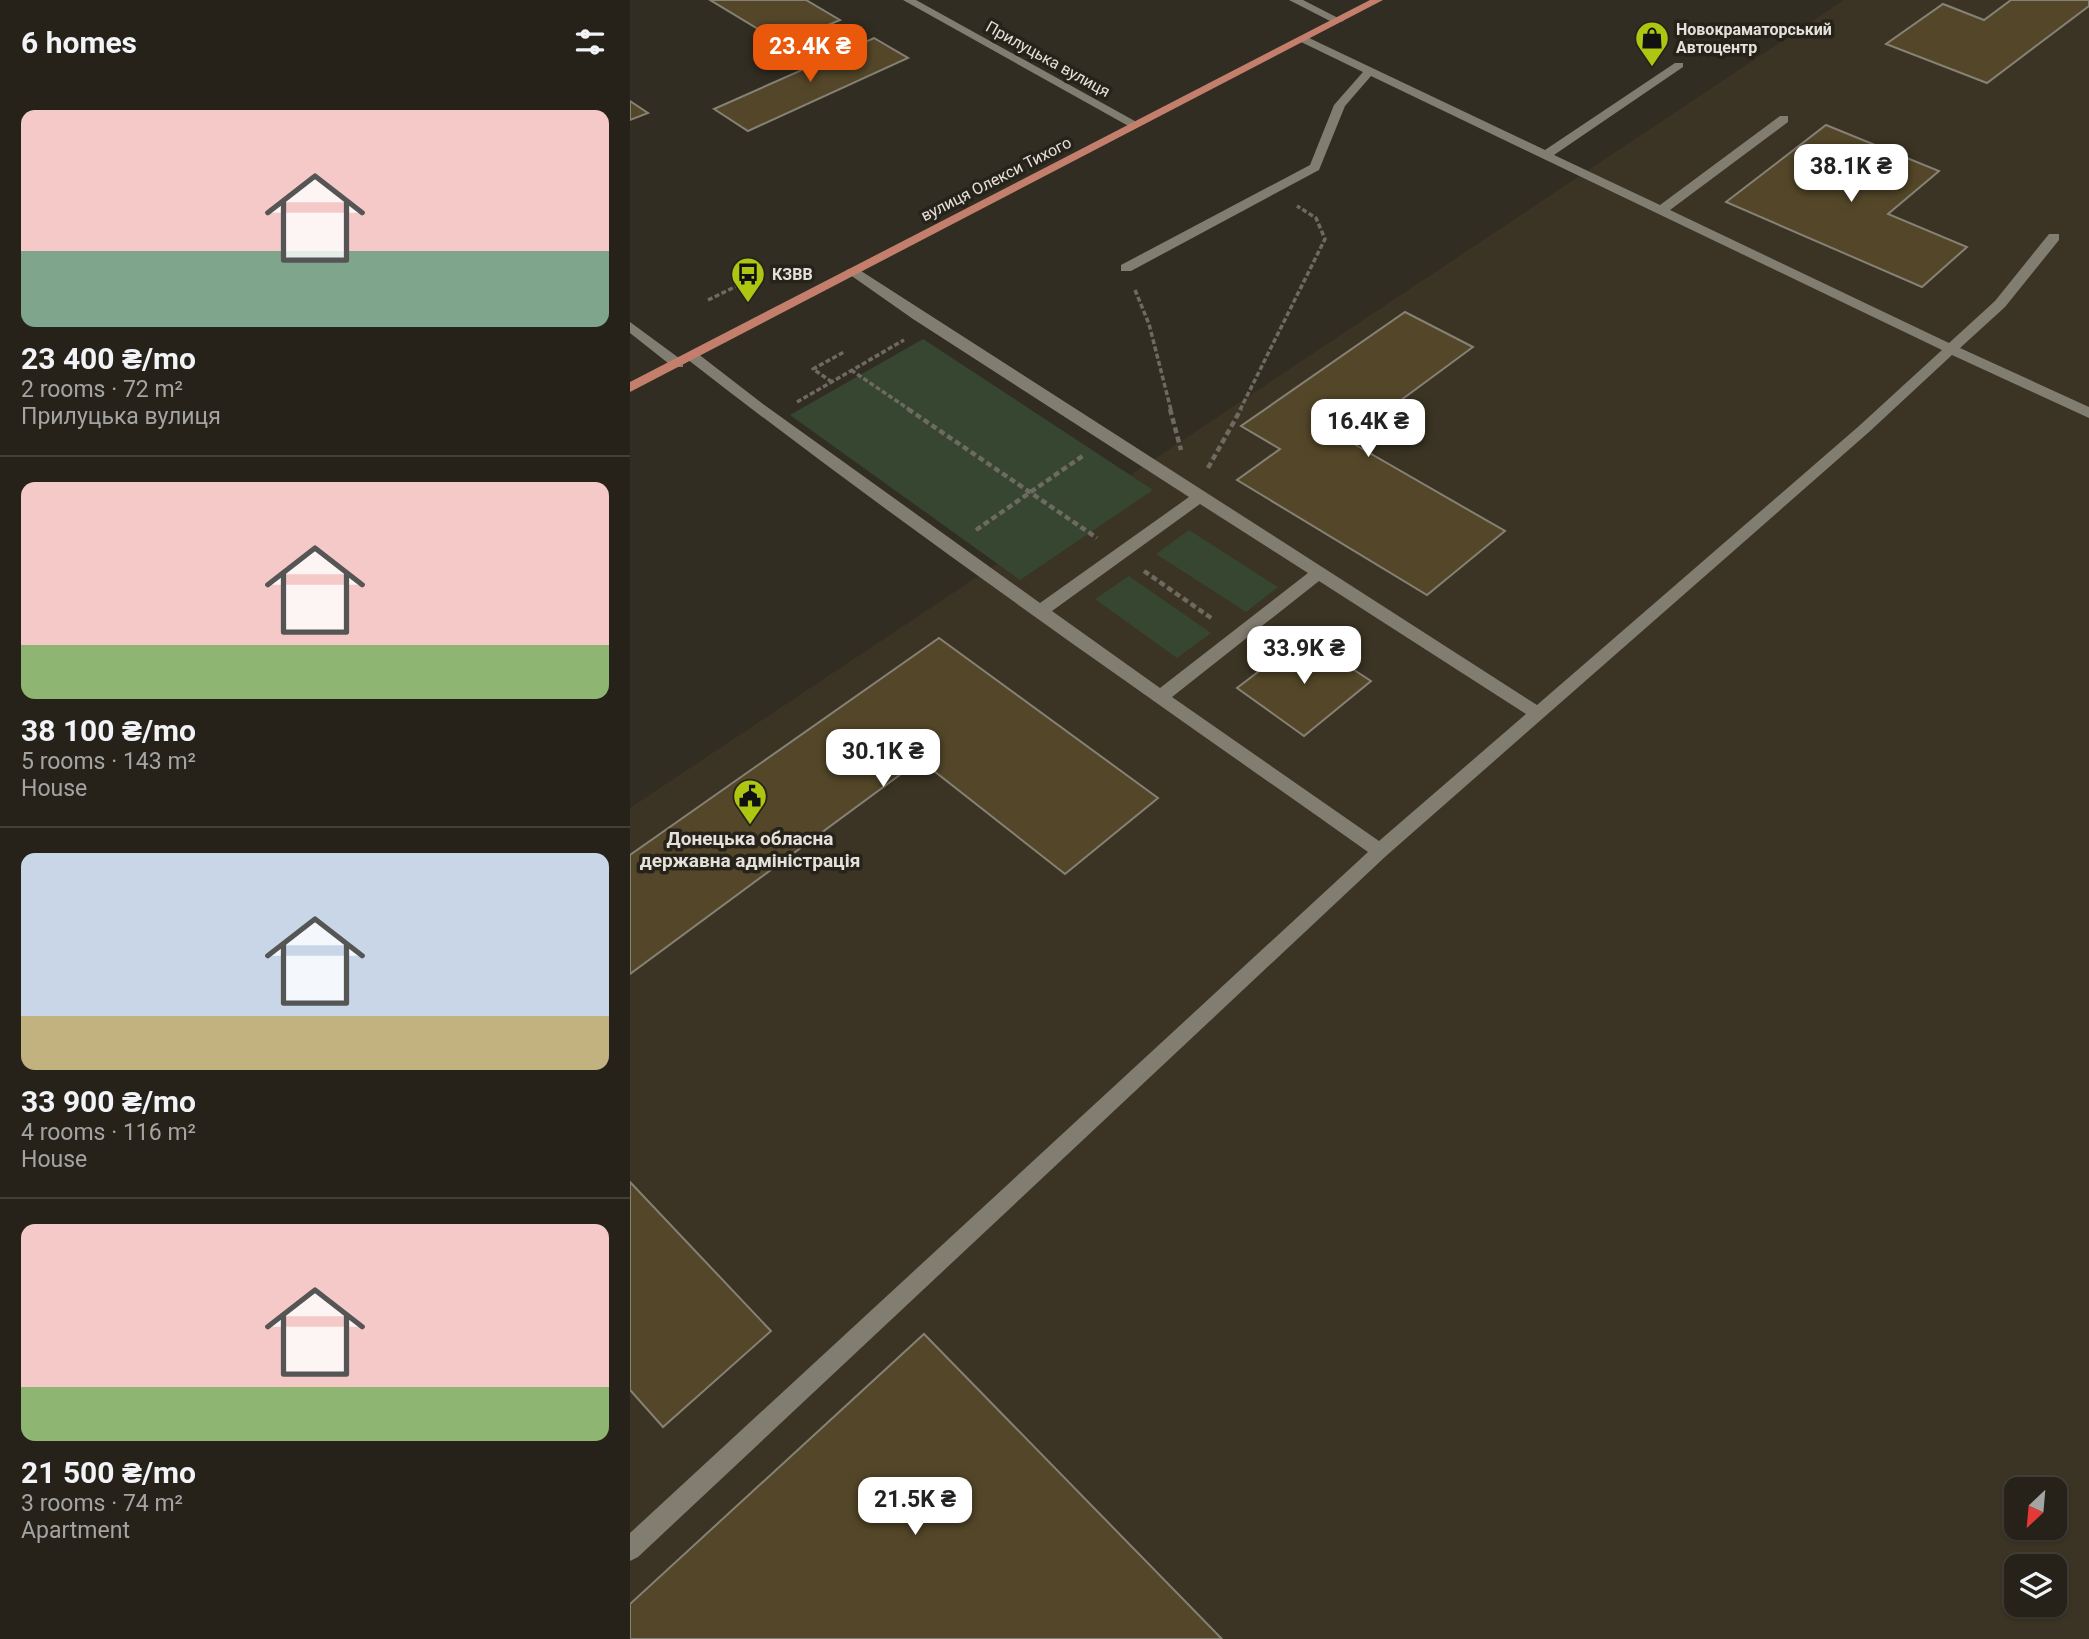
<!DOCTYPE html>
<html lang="en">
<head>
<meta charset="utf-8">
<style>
	:root { --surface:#26221a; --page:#2e2a23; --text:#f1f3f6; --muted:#a4a4a2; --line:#423f39; --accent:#ea580c }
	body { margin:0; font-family:Roboto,sans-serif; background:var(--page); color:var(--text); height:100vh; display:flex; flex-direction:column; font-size:26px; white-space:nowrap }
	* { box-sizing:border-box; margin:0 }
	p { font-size:23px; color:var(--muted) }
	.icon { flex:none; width:38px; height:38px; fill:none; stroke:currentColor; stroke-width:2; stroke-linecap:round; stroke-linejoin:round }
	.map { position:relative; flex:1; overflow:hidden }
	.drawer { display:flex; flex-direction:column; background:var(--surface); width:630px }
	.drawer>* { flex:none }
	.needle { width:46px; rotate:206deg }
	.fabs { position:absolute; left:1374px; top:1477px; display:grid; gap:14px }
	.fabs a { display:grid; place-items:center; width:63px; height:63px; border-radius:14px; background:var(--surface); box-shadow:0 2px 5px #0004,0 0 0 2px var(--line); font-size:35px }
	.price { position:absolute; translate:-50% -60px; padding:0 16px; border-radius:14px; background:#fff; color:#222; font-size:23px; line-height:46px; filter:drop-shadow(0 2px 4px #0008) }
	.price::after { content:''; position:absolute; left:50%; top:42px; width:21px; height:16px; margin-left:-10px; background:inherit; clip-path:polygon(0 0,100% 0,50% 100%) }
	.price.current { background:var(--accent); color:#fff }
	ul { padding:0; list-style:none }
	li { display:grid; align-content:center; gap:14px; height:371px; padding:0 21px }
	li+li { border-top:2px solid var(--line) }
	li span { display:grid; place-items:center; height:217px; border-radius:14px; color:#555 }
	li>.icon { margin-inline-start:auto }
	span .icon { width:126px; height:126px; fill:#fffc; stroke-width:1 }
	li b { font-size:30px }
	h2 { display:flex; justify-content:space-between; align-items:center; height:84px; padding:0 21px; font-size:30px }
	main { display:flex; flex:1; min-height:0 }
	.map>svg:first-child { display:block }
	.built { fill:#3b3424; fill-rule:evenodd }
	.green { fill:#364631 }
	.building { fill:#544729; stroke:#868175; stroke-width:2 }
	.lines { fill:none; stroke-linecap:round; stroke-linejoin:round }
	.path-far1 { stroke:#6e6961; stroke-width:3.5; stroke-dasharray:5 2.5; stroke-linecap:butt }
	.path { stroke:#6e6961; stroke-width:4.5; stroke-dasharray:6 3.5; stroke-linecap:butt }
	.lane { fill:#827d71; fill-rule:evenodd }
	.secondary { fill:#827d71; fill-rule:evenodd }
	.primary { fill:#c47f6c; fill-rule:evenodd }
	.labels { text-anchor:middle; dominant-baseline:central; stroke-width:7; stroke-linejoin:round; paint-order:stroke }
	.far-poi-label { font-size:16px; font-weight:bold; fill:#e4e1db; stroke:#28231a; text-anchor:start }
	.far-street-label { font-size:16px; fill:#e4e1db; stroke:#28231a }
	.poi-label { font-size:19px; font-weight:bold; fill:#e4e1db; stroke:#28231a }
</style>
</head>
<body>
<main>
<section class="drawer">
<h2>6 homes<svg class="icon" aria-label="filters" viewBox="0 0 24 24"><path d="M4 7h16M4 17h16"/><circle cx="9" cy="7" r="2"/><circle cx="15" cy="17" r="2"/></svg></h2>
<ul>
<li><span style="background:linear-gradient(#f6c9c9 65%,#7fa58c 0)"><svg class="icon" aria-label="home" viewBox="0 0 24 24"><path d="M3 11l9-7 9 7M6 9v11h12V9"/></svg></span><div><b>23 400 ₴/mo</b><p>2 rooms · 72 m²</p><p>Прилуцька вулиця</p></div></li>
<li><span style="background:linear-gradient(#f6c9c9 75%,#8fb573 0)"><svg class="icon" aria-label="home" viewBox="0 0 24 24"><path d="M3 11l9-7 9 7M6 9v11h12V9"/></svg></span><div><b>38 100 ₴/mo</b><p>5 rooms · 143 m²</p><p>House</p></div></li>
<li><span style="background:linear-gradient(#c9d6e8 75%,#c2b280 0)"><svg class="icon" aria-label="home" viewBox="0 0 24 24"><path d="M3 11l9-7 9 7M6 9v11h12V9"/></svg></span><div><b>33 900 ₴/mo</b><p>4 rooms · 116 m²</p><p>House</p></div></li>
<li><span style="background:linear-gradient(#f6c9c9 75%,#8fb573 0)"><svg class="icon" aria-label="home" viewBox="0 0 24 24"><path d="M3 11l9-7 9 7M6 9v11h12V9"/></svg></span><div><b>21 500 ₴/mo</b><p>3 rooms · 74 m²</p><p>Apartment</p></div></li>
</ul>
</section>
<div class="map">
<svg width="1459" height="1639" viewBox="0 0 1459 1639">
	<rect width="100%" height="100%" fill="#322d23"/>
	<path class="built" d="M 1214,0 L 1459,0 L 1459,1639 L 0,1639 L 0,808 ZM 1386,1489 L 1424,1489 L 1424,1528 L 1386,1528 ZM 1386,1566 L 1424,1566 L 1424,1605 L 1386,1605 Z"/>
	<path class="green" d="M 293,339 L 523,490 L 390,580 L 160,415 Z
		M 559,530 L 648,587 L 616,612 L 526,554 Z
		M 499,576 L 581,633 L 547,658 L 465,599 Z"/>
	<path class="building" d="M 80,0 L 176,0 L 210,20 L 153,44 Z
		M 1381,0 L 1459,0 L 1459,6 L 1357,83 L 1256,44 L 1313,4 L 1354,20 Z
		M 244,38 L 278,58 L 118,131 L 84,109 Z
		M 0,101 L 18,113 L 0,120 Z
		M 1196,125 L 1309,171 L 1258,214 L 1337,247 L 1292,287 L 1096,202 Z
		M 775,312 L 843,347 L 717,440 L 875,531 L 797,595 L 607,480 L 650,449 L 611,426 Z
		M 674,637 L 741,681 L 674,736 L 607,688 Z
		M 309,638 L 528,798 L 435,874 L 290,760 L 0,974 L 0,855 Z
		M 0,1182 L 141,1331 L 33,1427 L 0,1390 Z
		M 294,1334 L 592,1639 L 0,1639 L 0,1604 Z"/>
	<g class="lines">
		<path class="path-far1" d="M 505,290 L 519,324 L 541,410
			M 78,300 L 115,282
			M 221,370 L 280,410
			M 202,382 L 183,369 L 214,352
			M 167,402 L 274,340
			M 610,410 L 695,239 L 686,218 L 667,206"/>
		<path class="path" d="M 278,409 L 467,538
			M 540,409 L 551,450
			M 578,468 L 611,409
			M 346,530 L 454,455
			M 514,571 L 584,620"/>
		<path class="lane" d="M 659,0 L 673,0 L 714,21 L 704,23 Z
			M 669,37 L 677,37 L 915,150 L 1045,63 L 1053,63 L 1053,67 L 924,155 L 1030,205 L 1150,116 L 1158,116 L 1158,122 L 1040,210 L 1319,343 L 1365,301 L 1419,234 L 1429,234 L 1429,240 L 1375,307 L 1330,348 L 1459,407 L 1459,418 L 1322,355 L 1239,432 L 756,856 L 8,1557 L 0,1561 L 0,1533 L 738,852 C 509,690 278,531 57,359 L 57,353 L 67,353 L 133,404 L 410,603 L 559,497 L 283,319 L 216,272 L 218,269 L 228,269 L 907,705 L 1229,426 L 1312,350 L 741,76 L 715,106 L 689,170 L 501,271 L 491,271 L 491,265 L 680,165 L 704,105 L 733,72 L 669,41 ZM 570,504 L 678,573 L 530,688 L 422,611 ZM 689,581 L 896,714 L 749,841 L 542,697 Z
			M 0,322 L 53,361 L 53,367 L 43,367 L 0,333 Z"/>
		<path class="secondary" d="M 273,0 L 286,0 L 512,125 L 502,128 Z"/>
		<path class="primary" d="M 740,0 L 753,0 L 0,392 L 0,382 Z"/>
	</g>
	<defs>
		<g id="shop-pin" transform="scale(1.75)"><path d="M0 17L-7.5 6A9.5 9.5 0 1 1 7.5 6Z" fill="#acc612" stroke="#28231a"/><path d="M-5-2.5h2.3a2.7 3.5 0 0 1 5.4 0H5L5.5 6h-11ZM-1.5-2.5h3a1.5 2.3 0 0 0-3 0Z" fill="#111"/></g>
		<g id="bus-pin" transform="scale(1.75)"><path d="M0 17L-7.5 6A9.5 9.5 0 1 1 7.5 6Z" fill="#acc612" stroke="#28231a"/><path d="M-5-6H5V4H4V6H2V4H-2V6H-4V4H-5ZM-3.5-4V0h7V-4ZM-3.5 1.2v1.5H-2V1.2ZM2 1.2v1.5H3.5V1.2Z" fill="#111"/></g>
		<g id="civic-pin" transform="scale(1.75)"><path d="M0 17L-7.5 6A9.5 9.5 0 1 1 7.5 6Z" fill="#acc612" stroke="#28231a"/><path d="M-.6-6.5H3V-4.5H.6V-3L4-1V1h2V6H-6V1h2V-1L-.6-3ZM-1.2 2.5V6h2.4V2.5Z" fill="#111"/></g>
	</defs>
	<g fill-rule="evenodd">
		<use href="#shop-pin" x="1022" y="38"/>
		<use href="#bus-pin" x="118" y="274"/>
		<use href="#civic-pin" x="120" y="796"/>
	</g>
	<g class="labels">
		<g class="far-poi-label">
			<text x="1046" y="29">Новокраматорський<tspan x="1046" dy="18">Автоцентр</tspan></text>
			<text x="142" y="274">КЗВВ</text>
		</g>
		<g class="far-street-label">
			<text transform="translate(418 59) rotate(29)">Прилуцька вулиця</text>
			<text transform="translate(366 179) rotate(-27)">вулиця Олекси Тихого</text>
		</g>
		<g class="poi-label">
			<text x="120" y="838">Донецька обласна<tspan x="120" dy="22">державна адміністрація</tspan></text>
		</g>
	</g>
</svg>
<div class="fabs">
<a><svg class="needle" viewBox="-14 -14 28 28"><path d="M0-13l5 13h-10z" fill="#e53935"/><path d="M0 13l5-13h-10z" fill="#a4a4a2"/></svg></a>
<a><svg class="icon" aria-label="layers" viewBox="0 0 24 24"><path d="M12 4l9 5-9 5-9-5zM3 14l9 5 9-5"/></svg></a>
</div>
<b class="price current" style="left:180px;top:84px">23.4K ₴</b>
<b class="price" style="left:1221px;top:204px">38.1K ₴</b>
<b class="price" style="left:738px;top:459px">16.4K ₴</b>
<b class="price" style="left:674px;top:686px">33.9K ₴</b>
<b class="price" style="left:253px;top:789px">30.1K ₴</b>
<b class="price" style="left:285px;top:1537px">21.5K ₴</b>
</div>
</main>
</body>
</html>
